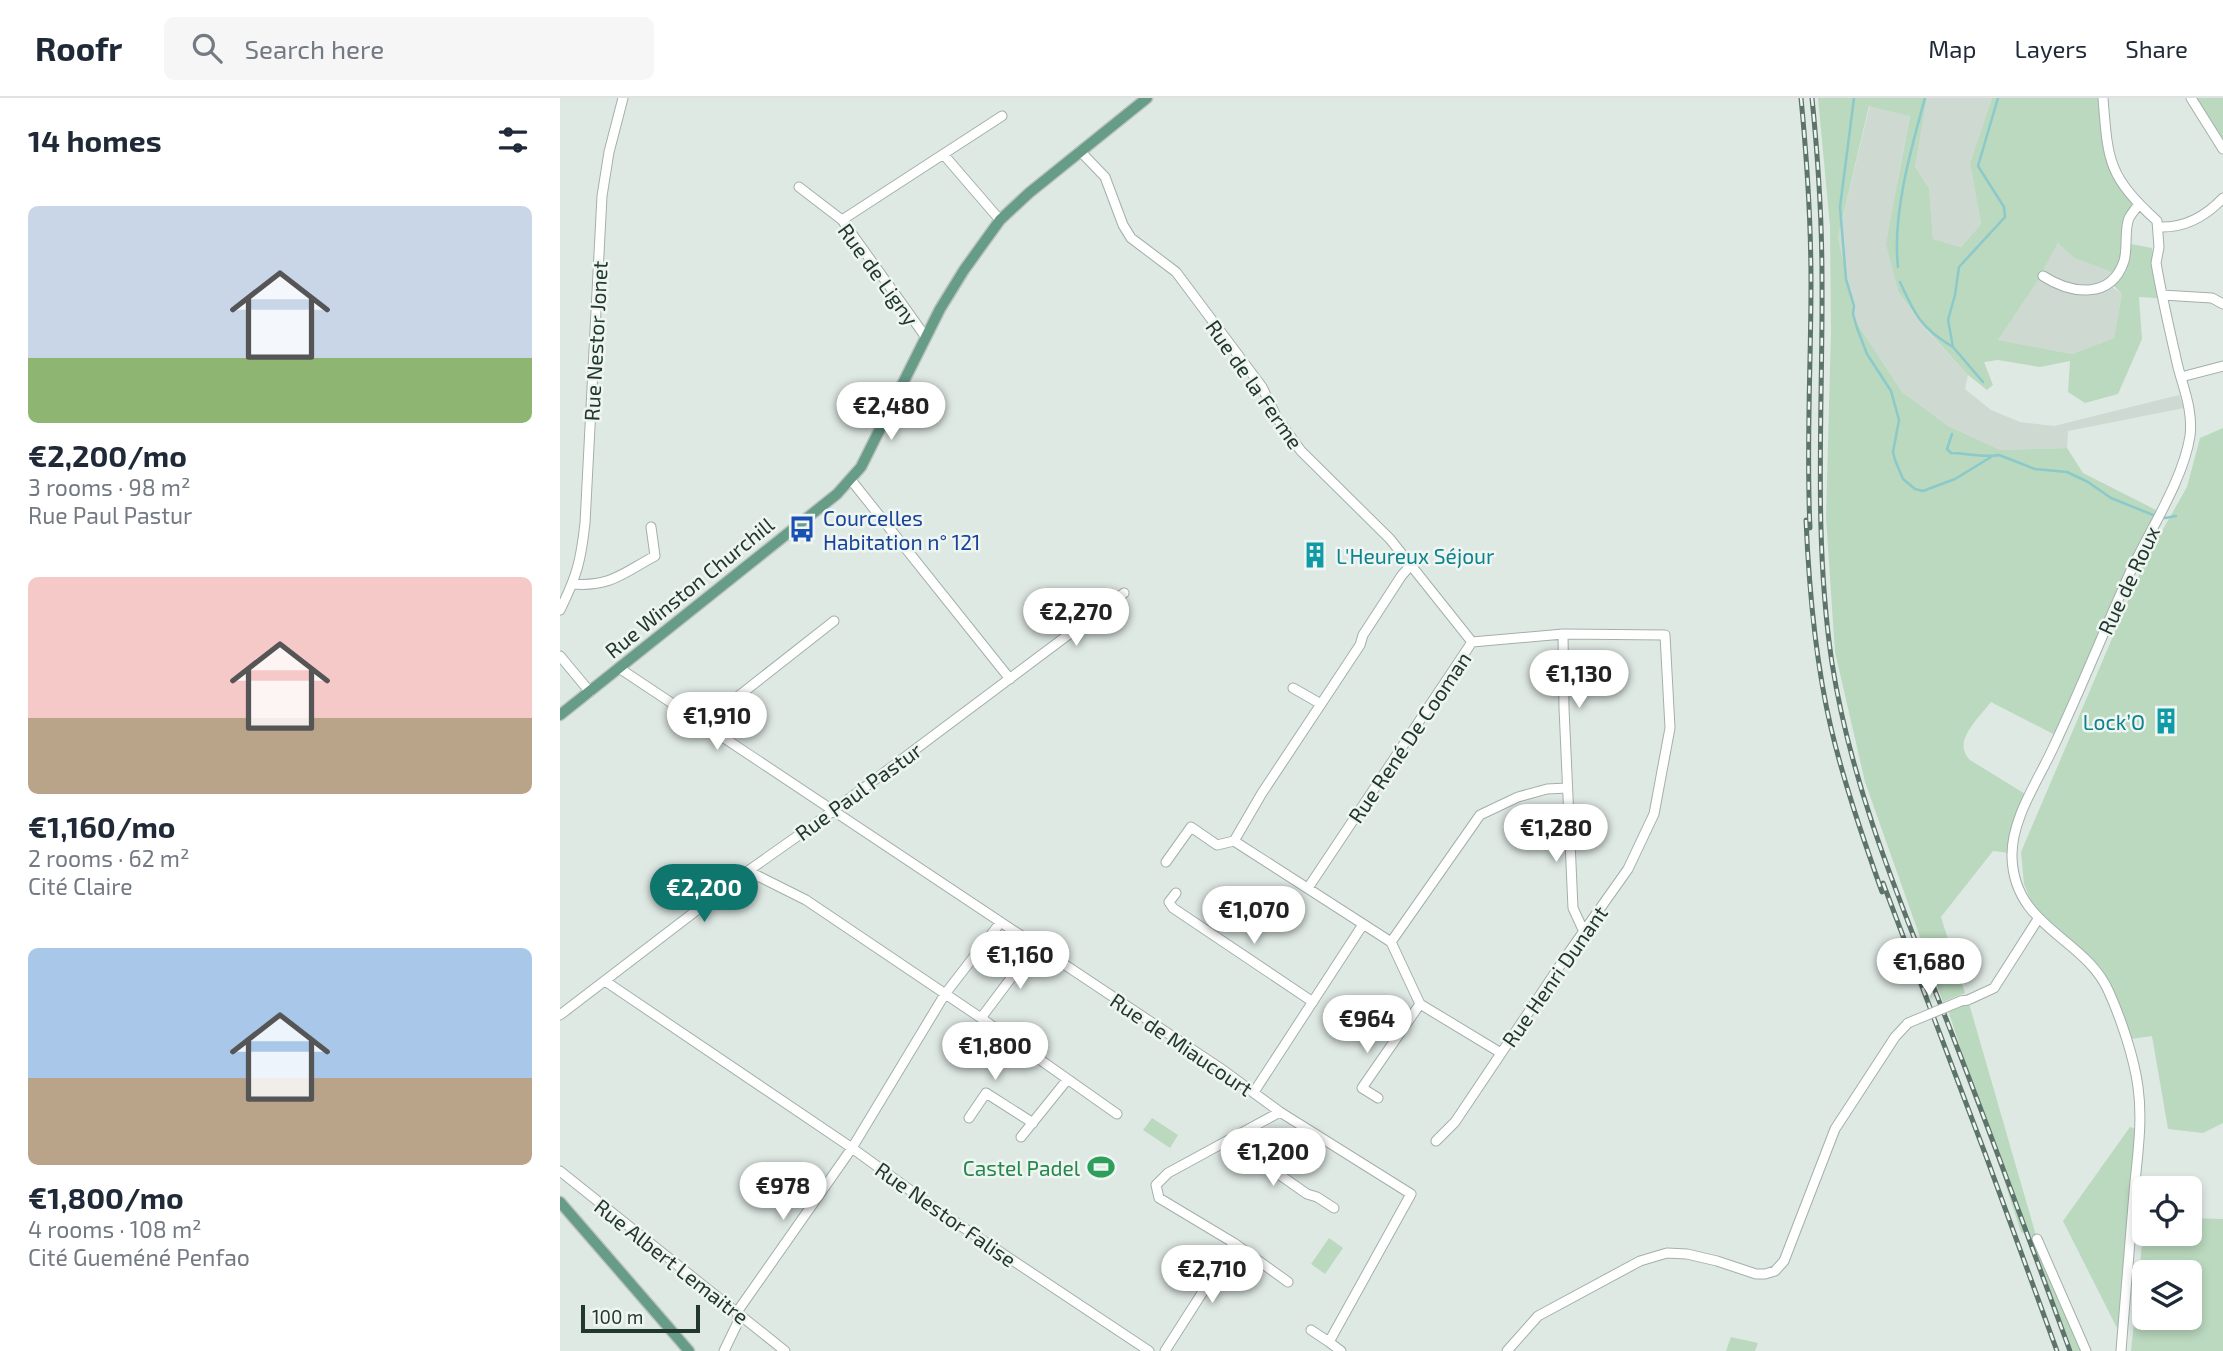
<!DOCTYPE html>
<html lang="en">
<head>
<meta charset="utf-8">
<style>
	:root { --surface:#fff; --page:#f6f6f7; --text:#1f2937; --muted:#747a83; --line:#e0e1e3; --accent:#0f766e }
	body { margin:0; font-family:"Exo 2",sans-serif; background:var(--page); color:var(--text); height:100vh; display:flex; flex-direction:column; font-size:26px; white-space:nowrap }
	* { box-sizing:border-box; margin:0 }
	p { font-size:23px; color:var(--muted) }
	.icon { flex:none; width:38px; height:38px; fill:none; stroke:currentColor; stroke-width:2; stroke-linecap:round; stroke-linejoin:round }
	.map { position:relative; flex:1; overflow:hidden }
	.drawer { display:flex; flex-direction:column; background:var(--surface); width:560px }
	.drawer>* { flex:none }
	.controls { position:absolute; left:1572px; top:1078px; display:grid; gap:14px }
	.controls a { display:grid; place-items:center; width:70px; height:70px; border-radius:10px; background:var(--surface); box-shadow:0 4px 10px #0003; font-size:35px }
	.scale { position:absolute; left:21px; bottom:18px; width:119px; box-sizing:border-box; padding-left:7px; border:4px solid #22382f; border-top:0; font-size:19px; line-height:24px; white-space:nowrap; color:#22382f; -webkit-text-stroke:5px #eff6f2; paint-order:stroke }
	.price { position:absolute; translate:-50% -60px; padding:0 16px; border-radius:24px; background:#fff; color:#222; font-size:23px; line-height:46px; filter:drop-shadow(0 2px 4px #0008) }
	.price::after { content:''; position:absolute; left:50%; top:42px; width:21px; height:16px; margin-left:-10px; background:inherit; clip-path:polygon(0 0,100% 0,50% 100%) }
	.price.selected { background:var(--accent); color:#fff }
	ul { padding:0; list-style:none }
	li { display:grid; align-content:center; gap:14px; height:371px; padding:0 28px }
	li span { display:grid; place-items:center; height:217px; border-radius:10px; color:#555 }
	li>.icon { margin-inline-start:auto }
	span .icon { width:126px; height:126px; fill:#fffc; stroke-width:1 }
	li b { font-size:30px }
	h2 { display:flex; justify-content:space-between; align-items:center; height:84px; padding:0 28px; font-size:30px }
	header { display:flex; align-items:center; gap:42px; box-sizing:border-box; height:98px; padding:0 35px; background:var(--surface); border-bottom:2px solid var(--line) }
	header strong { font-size:33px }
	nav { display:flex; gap:38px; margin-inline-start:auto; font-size:24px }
	.search { width:490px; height:63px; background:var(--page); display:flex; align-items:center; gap:18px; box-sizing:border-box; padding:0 24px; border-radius:10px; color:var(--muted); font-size:26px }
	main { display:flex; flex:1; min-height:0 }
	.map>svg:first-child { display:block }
	.built { fill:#ced9d2 }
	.green { fill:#bad9be; fill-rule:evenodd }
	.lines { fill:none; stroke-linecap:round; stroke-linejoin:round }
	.stream { stroke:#8bc9cb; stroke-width:2.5 }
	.minor-casing { stroke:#a3b0aa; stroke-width:11 }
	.major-casing { stroke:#bdc3c1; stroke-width:13 }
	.minor { stroke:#fff; stroke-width:9 }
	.major { stroke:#679c87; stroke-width:10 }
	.rail-casing { stroke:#5c746a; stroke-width:5 }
	.rail { stroke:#eff6f2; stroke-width:2.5; stroke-dasharray:8; stroke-linecap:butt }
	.minor-bridge-casing { stroke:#a3b0aa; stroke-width:11; stroke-linecap:butt }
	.minor-bridge { stroke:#fff; stroke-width:9 }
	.labels { text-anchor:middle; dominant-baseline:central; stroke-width:5; stroke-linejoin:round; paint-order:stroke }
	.street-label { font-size:21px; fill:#22382f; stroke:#eff6f2 }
	.transit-label { font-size:21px; fill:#164399; stroke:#eff6f2; text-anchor:start }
	.culture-label { font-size:21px; fill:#0d838f; stroke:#eff6f2; text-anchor:start }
	.leisure-label { font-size:21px; fill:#27864d; stroke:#eff6f2; text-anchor:end }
</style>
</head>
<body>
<header>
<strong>Roofr</strong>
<div class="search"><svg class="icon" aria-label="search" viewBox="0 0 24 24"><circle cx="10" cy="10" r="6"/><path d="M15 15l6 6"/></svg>Search here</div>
<nav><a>Map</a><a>Layers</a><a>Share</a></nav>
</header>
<main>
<section class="drawer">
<h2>14 homes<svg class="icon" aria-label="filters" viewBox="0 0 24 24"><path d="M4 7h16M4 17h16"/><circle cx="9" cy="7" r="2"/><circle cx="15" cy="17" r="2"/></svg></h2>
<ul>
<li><span style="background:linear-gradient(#c9d6e8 70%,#8fb573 0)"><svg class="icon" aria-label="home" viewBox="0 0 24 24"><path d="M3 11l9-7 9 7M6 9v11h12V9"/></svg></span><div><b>€2,200/mo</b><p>3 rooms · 98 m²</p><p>Rue Paul Pastur</p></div></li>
<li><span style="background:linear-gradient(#f6c9c9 65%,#b9a48a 0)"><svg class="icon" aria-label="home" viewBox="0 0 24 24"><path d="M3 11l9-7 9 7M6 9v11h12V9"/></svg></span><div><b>€1,160/mo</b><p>2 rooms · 62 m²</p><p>Cité Claire</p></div></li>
<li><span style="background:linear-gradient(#a9c7e8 60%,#b9a48a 0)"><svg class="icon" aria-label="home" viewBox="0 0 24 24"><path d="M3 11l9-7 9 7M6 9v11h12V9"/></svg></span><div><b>€1,800/mo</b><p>4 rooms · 108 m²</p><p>Cité Gueméné Penfao</p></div></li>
</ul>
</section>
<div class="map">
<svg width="1663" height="1253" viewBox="0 0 1663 1253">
	<rect width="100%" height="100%" fill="#dfe9e4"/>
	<path class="built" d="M 1367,0 L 1432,0 L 1410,65 L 1421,126 L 1401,149 L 1373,141 L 1369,90 L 1355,69 Z
		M 1310,7 L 1350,17 L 1339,75 L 1334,110 L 1339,195 L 1369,235 L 1408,277 L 1405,291 L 1431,312 L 1460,324 L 1494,328 L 1619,297 L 1624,310 L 1508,333 L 1507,350 L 1440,352 L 1388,328 L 1342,294 L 1296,224 L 1278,139 Z
		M 1498,145 L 1516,160 L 1554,174 L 1552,189 L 1562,196 L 1554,240 L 1512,256 L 1438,242 L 1477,184 Z"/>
	<path class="green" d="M 1258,0 L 1367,0 L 1355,69 L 1369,90 L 1373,141 L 1401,149 L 1421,126 L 1410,65 L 1432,0 L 1546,0 L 1555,75 L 1579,106 L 1568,121 L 1566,145 L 1592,150 L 1597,200 L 1579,199 L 1582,241 L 1558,296 L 1525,305 L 1508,294 L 1510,263 L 1480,269 L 1438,262 L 1424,264 L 1433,287 L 1427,292 L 1408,277 L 1367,232 L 1339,195 L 1326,146 L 1350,18 L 1309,8 L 1278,139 L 1296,224 L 1342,294 L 1388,328 L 1440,352 L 1507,350 L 1523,375 L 1600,414 L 1558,491 L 1497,629 L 1497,638 L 1431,604 C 1419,620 1391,644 1410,662 L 1470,699 L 1450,755 L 1433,753 L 1381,819 L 1405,895 L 1383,904 L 1305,684 L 1275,554 L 1266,420 L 1271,234 L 1270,128 ZM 1498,145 L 1515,160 L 1557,176 L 1552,186 L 1562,196 L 1554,240 L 1512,256 L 1438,242 L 1477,184 Z
		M 1636,0 L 1663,0 L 1663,44 Z
		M 1663,330 L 1663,1025 L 1643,1035 L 1608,1031 L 1592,938 L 1571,941 L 1548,882 L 1529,862 L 1477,816 L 1464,786 L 1461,754 L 1586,461 L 1627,389 L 1640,340 Z
		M 1408,902 L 1477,1141 L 1524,1253 L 1513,1253 L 1470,1139 L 1472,1139 L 1461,1134 L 1387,909 Z
		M 592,1020 L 618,1037 L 610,1050 L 583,1032 Z
		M 1570,1029 L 1580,1032 L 1559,1234 L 1503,1123 Z
		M 1629,1120 L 1663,1121 L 1663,1253 L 1571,1253 L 1584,1127 L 1584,1136 L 1629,1136 ZM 1584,1174 L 1629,1174 L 1629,1220 L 1584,1220 Z
		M 769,1140 L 783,1150 L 765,1176 L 751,1166 Z
		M 1171,1239 L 1198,1245 L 1195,1253 L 1166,1253 Z"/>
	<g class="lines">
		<path class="stream" d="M 1294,0 L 1280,109 L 1286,181 L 1294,208 L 1293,216 L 1297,230 L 1307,256 L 1331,293 L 1339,322 L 1333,354 L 1335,362 L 1343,381 L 1355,391 L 1363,393 L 1395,381 L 1431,359
			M 1338,169 C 1332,117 1351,51 1365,0
			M 1340,184 C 1355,217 1361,230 1393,249
			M 1423,284 L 1393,249 L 1388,222 L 1395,197 L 1399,169 L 1445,119 L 1444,109 L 1418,68 L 1438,0
			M 1392,336 L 1387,351 L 1391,355 C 1405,355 1426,360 1439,357 L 1475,371 L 1507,374 L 1528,384 L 1551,400 L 1593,417
			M 1605,420 L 1616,418"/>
		<g class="minor-casing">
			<path id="minor" d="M 1543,0 C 1548,64 1548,78 1597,123 L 1599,149 L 1596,165 C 1602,200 1610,234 1618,269 C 1624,292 1633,313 1630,338 C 1623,383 1588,435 1569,477 C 1543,535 1520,593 1493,650 C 1478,683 1451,721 1452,759 C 1454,830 1525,839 1549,894 C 1561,921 1574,959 1578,989 C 1583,1024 1577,1060 1574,1095 C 1570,1147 1565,1200 1561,1253
				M 1631,0 L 1663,51
				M 520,53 L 545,79 L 563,127 L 571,140 L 616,174 L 702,289 L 717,320 L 741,353 L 830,441 L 912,544
				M 384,57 L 440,122
				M 239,89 L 282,122 L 365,238
				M 282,122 L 442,18
				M 1599,129 C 1624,130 1646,118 1663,100
				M 1483,178 C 1511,196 1551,202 1564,163 C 1568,149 1564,132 1569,120 C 1572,115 1576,110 1579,106
				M 1602,197 L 1652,200 L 1663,206
				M 1621,279 L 1663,268
				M 291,382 L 450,581
				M 13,486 C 51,489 63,475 95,458 L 91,429
				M 0,512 C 17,478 21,462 25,425 L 42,98 L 49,54 L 63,0
				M 1003,536 L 1004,610 L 1013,810 L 1024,834
				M 0,558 L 30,594
				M 59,570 L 660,970 L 720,1014 L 851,1096 L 769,1244 L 751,1232
				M 761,606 L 800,547 L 803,537 L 842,477 L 852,466
				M 143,626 L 274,523
				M 674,743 L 831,844 L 860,906 L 941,955
				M 674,743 L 702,695 L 761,606 L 733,590
				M 606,764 L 631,729 L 657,747 L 674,743
				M 188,773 L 246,802 L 421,920 L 557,1016
				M 748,790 L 912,544 L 1003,536 L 1105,537 L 1110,630 L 1094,716 L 1068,771 L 1005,860 L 895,1024 L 876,1043
				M 616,795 L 609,804 L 613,810 L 753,904
				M 831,844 L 920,717 L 958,699 L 987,691 L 1007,690
				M 45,883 L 292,1050 L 380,1114 L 589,1253
				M 1401,903 L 1408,902 L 1434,890 L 1478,821
				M 0,917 L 188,773 L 273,713 L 564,495
				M 421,920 L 475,848
				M 694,994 L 802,828
				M 818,1000 L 802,990 L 860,906
				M 720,1014 L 608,1075 L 596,1087 L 599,1100 L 674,1145 L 728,1184
				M 409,1020 L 426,995 L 473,1025
				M 461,1039 L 507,982
				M 670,1042 L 747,1096 L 757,1099 L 774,1110
				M 0,1073 L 225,1253
				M 1477,1141 L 1526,1253
				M 769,1244 L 781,1253
				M 164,1253 L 178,1224 L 177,1214 L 292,1050 L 385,896 L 440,825
				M 605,1253 L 674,1145
				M 947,1253 L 978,1218 L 1080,1163 L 1107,1155 L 1127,1156 L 1157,1163 L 1196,1176 L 1205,1176 L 1215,1173 L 1224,1163 L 1275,1031 L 1335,939 L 1348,925"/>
		</g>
		<g class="major-casing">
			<path id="major" d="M 0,617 L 277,396 L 301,369 L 380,211 L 404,172 L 440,122 L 469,95 L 587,0
				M 0,1104 L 129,1253"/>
		</g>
		<use href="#minor" class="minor"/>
		<use href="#major" class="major"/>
		<g class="rail-casing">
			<path id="rail" d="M 1241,0 C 1247,62 1251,124 1251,186 C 1251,267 1246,349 1250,430
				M 1252,0 C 1258,60 1262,121 1262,182 C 1263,310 1253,438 1272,565 C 1292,694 1345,815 1392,936 C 1433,1041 1471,1147 1510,1253
				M 1246,422 C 1249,491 1255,562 1271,630 C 1284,685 1303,740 1322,794
				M 1323,785 L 1426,1058 L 1497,1253"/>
		</g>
		<use href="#rail" class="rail"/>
		<g class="minor-bridge-casing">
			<path id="minor-bridge" d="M 1348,925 L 1401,903"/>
		</g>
		<use href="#minor-bridge" class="minor-bridge"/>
	</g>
	<defs>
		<g id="bus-bare" transform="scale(2.1)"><path d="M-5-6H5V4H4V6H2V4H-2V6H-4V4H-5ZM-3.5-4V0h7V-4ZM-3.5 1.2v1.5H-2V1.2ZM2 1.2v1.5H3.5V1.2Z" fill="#1a4fb4" stroke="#eff6f2" stroke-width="2.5" paint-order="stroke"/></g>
		<g id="building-bare" transform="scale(2.1)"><path d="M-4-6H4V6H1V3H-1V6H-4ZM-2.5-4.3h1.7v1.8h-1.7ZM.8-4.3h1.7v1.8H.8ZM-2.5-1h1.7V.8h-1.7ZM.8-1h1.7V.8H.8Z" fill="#0f9aa8" stroke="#eff6f2" stroke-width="2.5" paint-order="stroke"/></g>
		<g id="stadium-bare" transform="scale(2.1)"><path d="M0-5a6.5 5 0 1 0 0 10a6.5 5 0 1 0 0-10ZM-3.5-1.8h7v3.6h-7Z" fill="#2e9e5b" stroke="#eff6f2" stroke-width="2.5" paint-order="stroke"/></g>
	</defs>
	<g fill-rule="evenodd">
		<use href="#bus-bare" x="242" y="431"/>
		<use href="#building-bare" x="755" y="457"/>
		<use href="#building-bare" x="1606" y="623"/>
		<use href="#stadium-bare" x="541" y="1069"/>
	</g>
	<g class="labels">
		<g class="street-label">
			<text transform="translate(319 176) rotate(54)">Rue de Ligny</text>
			<text transform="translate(35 243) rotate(-87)">Rue Nestor Jonet</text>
			<text transform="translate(695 286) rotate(55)">Rue de la Ferme</text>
			<text transform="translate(1568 482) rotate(-65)">Rue de Roux</text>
			<text transform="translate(129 489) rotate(-39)">Rue Winston Churchill</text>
			<text transform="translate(849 639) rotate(-56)">Rue René De Cooman</text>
			<text transform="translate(298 693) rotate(-36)">Rue Paul Pastur</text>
			<text transform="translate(994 878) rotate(-55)">Rue Henri Dunant</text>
			<text transform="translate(622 946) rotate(34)">Rue de Miaucourt</text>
			<text transform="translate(386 1116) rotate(35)">Rue Nestor Falise</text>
			<text transform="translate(112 1163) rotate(38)">Rue Albert Lemaitre</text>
		</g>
		<g class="transit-label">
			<text x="263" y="419">Courcelles<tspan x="263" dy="24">Habitation n° 121</tspan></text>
		</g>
		<g class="culture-label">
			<text x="776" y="457">L'Heureux Séjour</text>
			<text x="1585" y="623" text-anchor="end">Lock’O</text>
		</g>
		<g class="leisure-label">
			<text x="520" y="1069">Castel Padel</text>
		</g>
	</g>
</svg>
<div class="controls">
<a><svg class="icon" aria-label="locate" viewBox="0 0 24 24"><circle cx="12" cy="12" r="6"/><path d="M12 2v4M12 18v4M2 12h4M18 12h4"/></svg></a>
<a><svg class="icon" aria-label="layers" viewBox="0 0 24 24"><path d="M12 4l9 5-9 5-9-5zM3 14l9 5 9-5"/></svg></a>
</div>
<div class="scale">100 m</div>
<b class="price" style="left:331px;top:344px">€2,480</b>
<b class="price" style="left:516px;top:550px">€2,270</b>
<b class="price" style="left:1019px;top:612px">€1,130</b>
<b class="price" style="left:157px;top:654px">€1,910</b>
<b class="price" style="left:996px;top:766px">€1,280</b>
<b class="price selected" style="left:144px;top:826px">€2,200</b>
<b class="price" style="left:694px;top:848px">€1,070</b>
<b class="price" style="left:460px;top:893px">€1,160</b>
<b class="price" style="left:1369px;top:900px">€1,680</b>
<b class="price" style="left:807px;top:957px">€964</b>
<b class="price" style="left:435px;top:984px">€1,800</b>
<b class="price" style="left:713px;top:1090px">€1,200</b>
<b class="price" style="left:223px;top:1124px">€978</b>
<b class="price" style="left:652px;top:1207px">€2,710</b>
</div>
</main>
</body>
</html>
